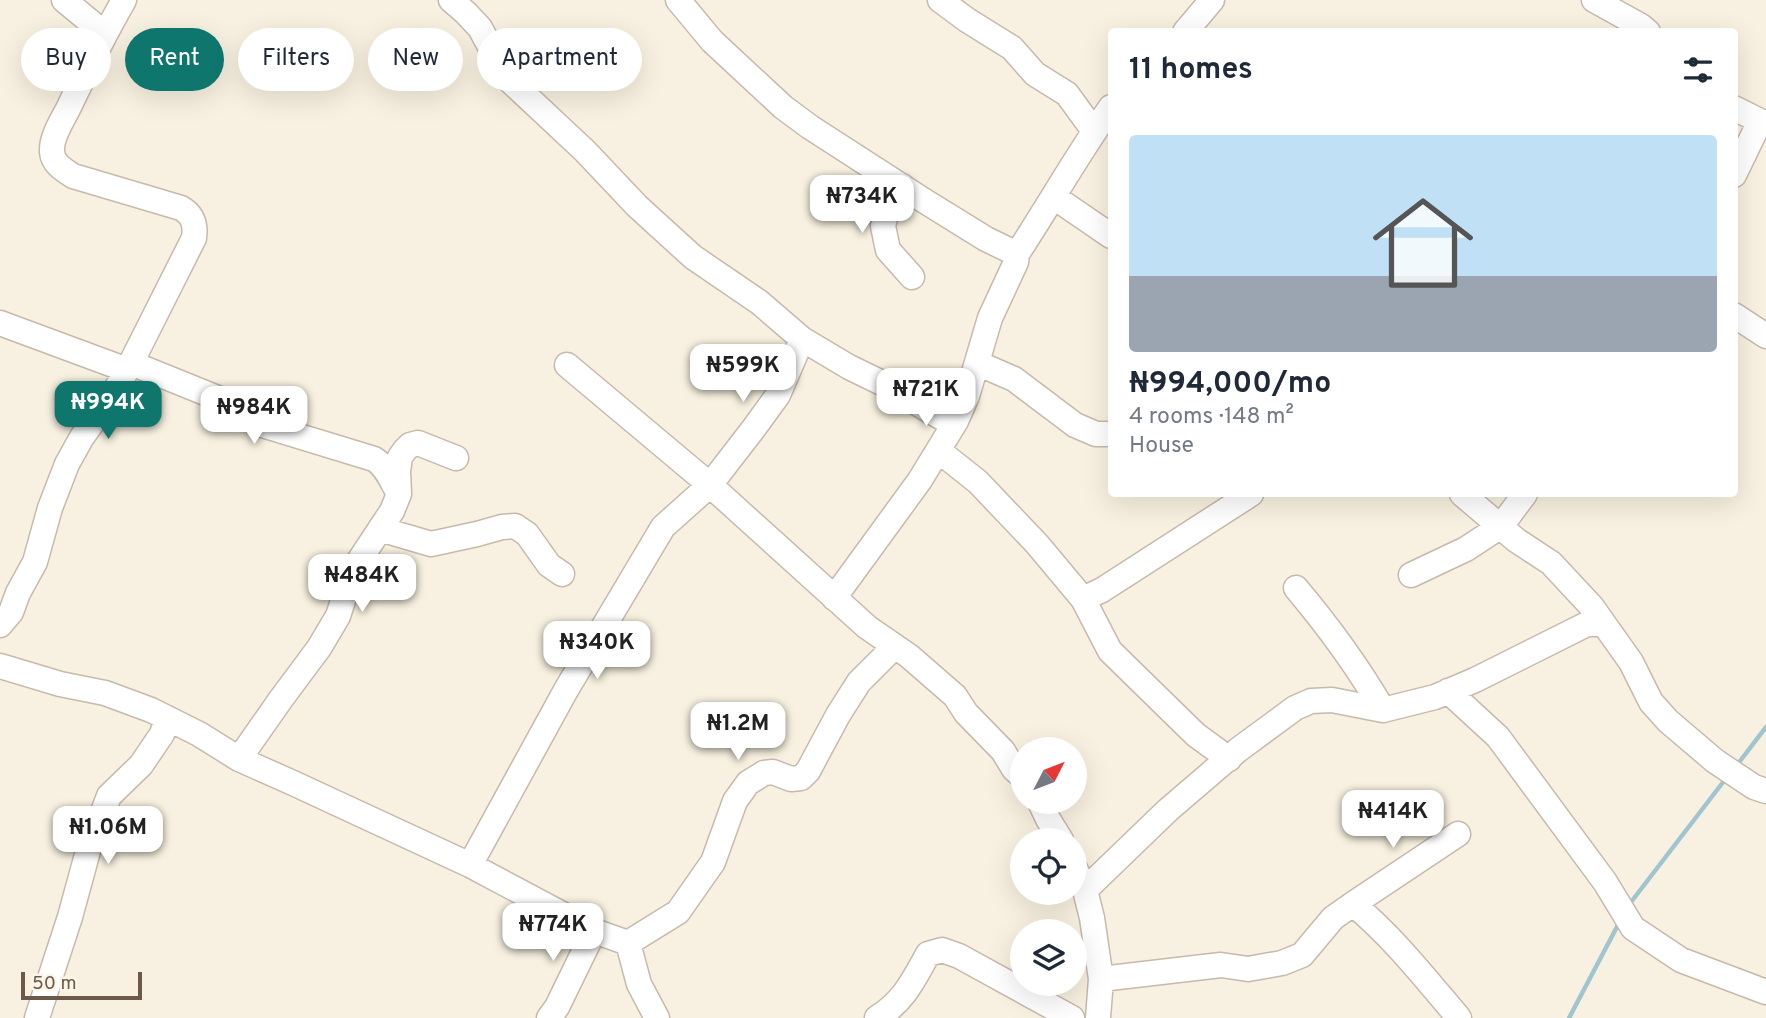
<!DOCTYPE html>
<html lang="en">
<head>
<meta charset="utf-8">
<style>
	:root { --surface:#fff; --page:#f6f6f7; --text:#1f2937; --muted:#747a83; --accent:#0f766e }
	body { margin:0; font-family:Overpass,sans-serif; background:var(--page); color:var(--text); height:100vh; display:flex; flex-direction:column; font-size:26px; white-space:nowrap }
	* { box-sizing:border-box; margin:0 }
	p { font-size:23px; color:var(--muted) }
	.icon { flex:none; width:38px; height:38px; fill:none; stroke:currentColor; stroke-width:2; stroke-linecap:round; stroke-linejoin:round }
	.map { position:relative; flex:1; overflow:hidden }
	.side { position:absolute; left:1108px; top:28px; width:630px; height:469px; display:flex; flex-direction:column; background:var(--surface); border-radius:7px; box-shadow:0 7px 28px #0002 }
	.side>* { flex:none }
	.top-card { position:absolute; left:21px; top:28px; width:665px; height:63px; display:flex; gap:14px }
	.needle { width:46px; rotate:48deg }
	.tools { position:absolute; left:1010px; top:737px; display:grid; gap:14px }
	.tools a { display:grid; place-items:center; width:77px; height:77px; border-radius:50%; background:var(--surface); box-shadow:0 7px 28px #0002; font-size:35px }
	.scale { position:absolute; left:21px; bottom:18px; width:121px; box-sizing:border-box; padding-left:7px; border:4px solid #6c594c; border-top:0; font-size:19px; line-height:24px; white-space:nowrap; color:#6c594c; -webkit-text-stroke:5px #fcf5e7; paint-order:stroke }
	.price { position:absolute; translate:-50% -60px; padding:0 16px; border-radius:14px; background:#fff; color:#222; font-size:23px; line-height:46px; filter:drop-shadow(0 2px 4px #0008) }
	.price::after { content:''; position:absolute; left:50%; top:42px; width:21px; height:16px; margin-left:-10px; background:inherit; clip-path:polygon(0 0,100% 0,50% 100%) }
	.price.on { background:var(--accent); color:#fff }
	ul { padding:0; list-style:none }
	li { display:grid; align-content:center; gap:14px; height:371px; padding:0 21px }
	li span { display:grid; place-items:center; height:217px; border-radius:7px; color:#555 }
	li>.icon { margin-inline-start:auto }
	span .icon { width:126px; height:126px; fill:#fffc; stroke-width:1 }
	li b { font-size:30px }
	h2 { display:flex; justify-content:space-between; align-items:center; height:84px; padding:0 21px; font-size:30px }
	.tag { padding:0 24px; border-radius:32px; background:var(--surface); box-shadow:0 7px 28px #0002; font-size:24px; line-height:63px }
	.tag.on { background:var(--accent); color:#fff }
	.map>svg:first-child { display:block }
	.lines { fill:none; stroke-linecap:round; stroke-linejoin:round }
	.stream { stroke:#a1c5cf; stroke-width:4.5 }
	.minor-casing { stroke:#c7b9ab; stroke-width:27 }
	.minor { stroke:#fff; stroke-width:24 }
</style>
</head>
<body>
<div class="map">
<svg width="1766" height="1018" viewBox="0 0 1766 1018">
	<rect width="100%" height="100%" fill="#f8f1e1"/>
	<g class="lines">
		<path class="stream" d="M 1737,765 L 1766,727
			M 1628,906 L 1727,777
			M 1569,1018 L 1619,923"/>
		<g class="minor-casing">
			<path id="minor" d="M 64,0 L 105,34
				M 451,0 L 466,13 L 480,28 L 507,78 L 585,151 L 637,206 L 693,257 L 759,302 L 802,339 L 849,367 L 886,385 L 944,419 L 956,421
				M 678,0 L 712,41 L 783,107 L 810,127 L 923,200 L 986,239 L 1017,254
				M 940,0 L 967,20 L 1012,48 L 1035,74 L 1067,94 L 1094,131
				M 1594,0 L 1641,26 L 1648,32
				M 1185,32 L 1212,0
				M 1734,108 L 1766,124
				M 1734,175 L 1760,121
				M 902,186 L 887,210 L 883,226 L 888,250 L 912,277
				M 1054,197 L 1111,236
				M 1734,315 L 1766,336
				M 0,323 L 127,370
				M 131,363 L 220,399 L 256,423 L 374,459 C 386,466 391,480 398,492
				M 977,363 L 1014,379 L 1075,425 L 1096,434 L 1111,434
				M 567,365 L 710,485 L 867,627 L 909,656 L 955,696 L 966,713 L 1003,751 L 1014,769 L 1022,776
				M 939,451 L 978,482 L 1037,544 L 1083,599 L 1110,651 L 1196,735 L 1229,759
				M 1462,494 L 1516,540 L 1551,563 L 1592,607 L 1604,624
				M 380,529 L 431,544 L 477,534 L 502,527 L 515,526 L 527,534 L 549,565 L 562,574
				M 1411,575 L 1466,549 L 1501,526 L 1525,494
				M 1296,588 C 1328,626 1358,667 1383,710
				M 834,598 L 920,480 L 956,421 L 967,396 L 990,318 L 1016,262 L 1017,254 C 1049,205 1078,154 1111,107
				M 1083,599 L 1102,590 L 1251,494
				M 0,625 L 11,612 L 18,593 L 35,562 L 50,508 L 67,464 L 82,437 L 113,394 L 131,363 L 194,238 C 196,224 193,215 181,208 L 73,176 C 64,170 53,164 52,152 C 51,137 62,121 69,107 C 86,71 104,35 124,0
				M 0,666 L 60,684 L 105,693 L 151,710 L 199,734 L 239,759 L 293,783 L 470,865 L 594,931 L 628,943 L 639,984 L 657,1018
				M 1448,691 L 1498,737 L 1605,882 L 1633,928 L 1681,960 L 1766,992
				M 239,759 L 281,699 L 319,648 L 338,616 L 353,570 L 392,511 L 399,494 L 398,471 L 400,457 L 405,450 L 410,445 L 418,443 L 456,458
				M 1040,802 L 1048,819 L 1061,840
				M 470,865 L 566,690 L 663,527 L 710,485 L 754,428 L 778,395 L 802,339
				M 1074,866 L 1085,890 L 1092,918 L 1101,979 L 1098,1018
				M 1085,890 L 1168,810 L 1238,750 L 1295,708 L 1311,701 L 1332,700 L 1383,710 L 1435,697 L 1475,680 L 1587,624 L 1604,624 L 1631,662 L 1651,702 L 1668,721 L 1715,761 L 1754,787 L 1766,791
				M 1353,904 L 1458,834
				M 628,943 L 678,912 L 713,862 L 735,801 L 748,783 L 764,773 L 773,772 L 791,779 L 801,778 L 808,771 L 838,715 L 859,682 L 894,647
				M 1101,979 L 1221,965 L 1248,969 L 1282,963 L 1302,955 L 1333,918 L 1353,904 C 1393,937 1425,978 1459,1018
				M 37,1018 L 70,917 L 88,851 L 109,796 L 141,765 L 162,734 L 167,718
				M 549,1018 L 557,1007 L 594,931
				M 877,1018 C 904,1001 913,981 928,954 L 942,950 L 959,956 L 1072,1018"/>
		</g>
		<use href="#minor" class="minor"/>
	</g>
</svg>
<div class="tools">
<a><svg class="needle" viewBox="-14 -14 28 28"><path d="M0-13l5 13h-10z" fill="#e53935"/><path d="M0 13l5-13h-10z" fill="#747a83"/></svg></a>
<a><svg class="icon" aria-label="locate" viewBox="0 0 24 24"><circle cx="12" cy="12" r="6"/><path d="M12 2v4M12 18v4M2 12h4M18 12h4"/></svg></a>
<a><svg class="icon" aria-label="layers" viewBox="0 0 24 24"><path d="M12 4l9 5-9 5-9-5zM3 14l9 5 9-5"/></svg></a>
</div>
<div class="scale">50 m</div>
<b class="price" style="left:862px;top:235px">₦734K</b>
<b class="price" style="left:743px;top:404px">₦599K</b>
<b class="price" style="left:926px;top:428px">₦721K</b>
<b class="price on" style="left:108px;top:441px">₦994K</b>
<b class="price" style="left:254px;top:446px">₦984K</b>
<b class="price" style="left:362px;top:614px">₦484K</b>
<b class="price" style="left:597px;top:681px">₦340K</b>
<b class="price" style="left:738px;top:762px">₦1.2M</b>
<b class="price" style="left:1393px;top:850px">₦414K</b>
<b class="price" style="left:108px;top:866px">₦1.06M</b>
<b class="price" style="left:553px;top:963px">₦774K</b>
<div class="top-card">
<a class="tag">Buy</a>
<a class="tag on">Rent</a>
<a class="tag">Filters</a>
<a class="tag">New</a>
<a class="tag">Apartment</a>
</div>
<section class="side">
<h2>11 homes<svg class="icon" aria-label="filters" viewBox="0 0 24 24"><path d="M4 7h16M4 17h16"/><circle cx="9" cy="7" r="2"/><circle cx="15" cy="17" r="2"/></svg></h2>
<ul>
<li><span style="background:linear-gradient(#bfe0f5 65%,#9aa5b1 0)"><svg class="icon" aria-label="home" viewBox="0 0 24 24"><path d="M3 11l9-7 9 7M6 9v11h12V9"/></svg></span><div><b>₦994,000/mo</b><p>4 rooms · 148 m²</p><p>House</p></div></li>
</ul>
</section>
</div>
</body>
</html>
